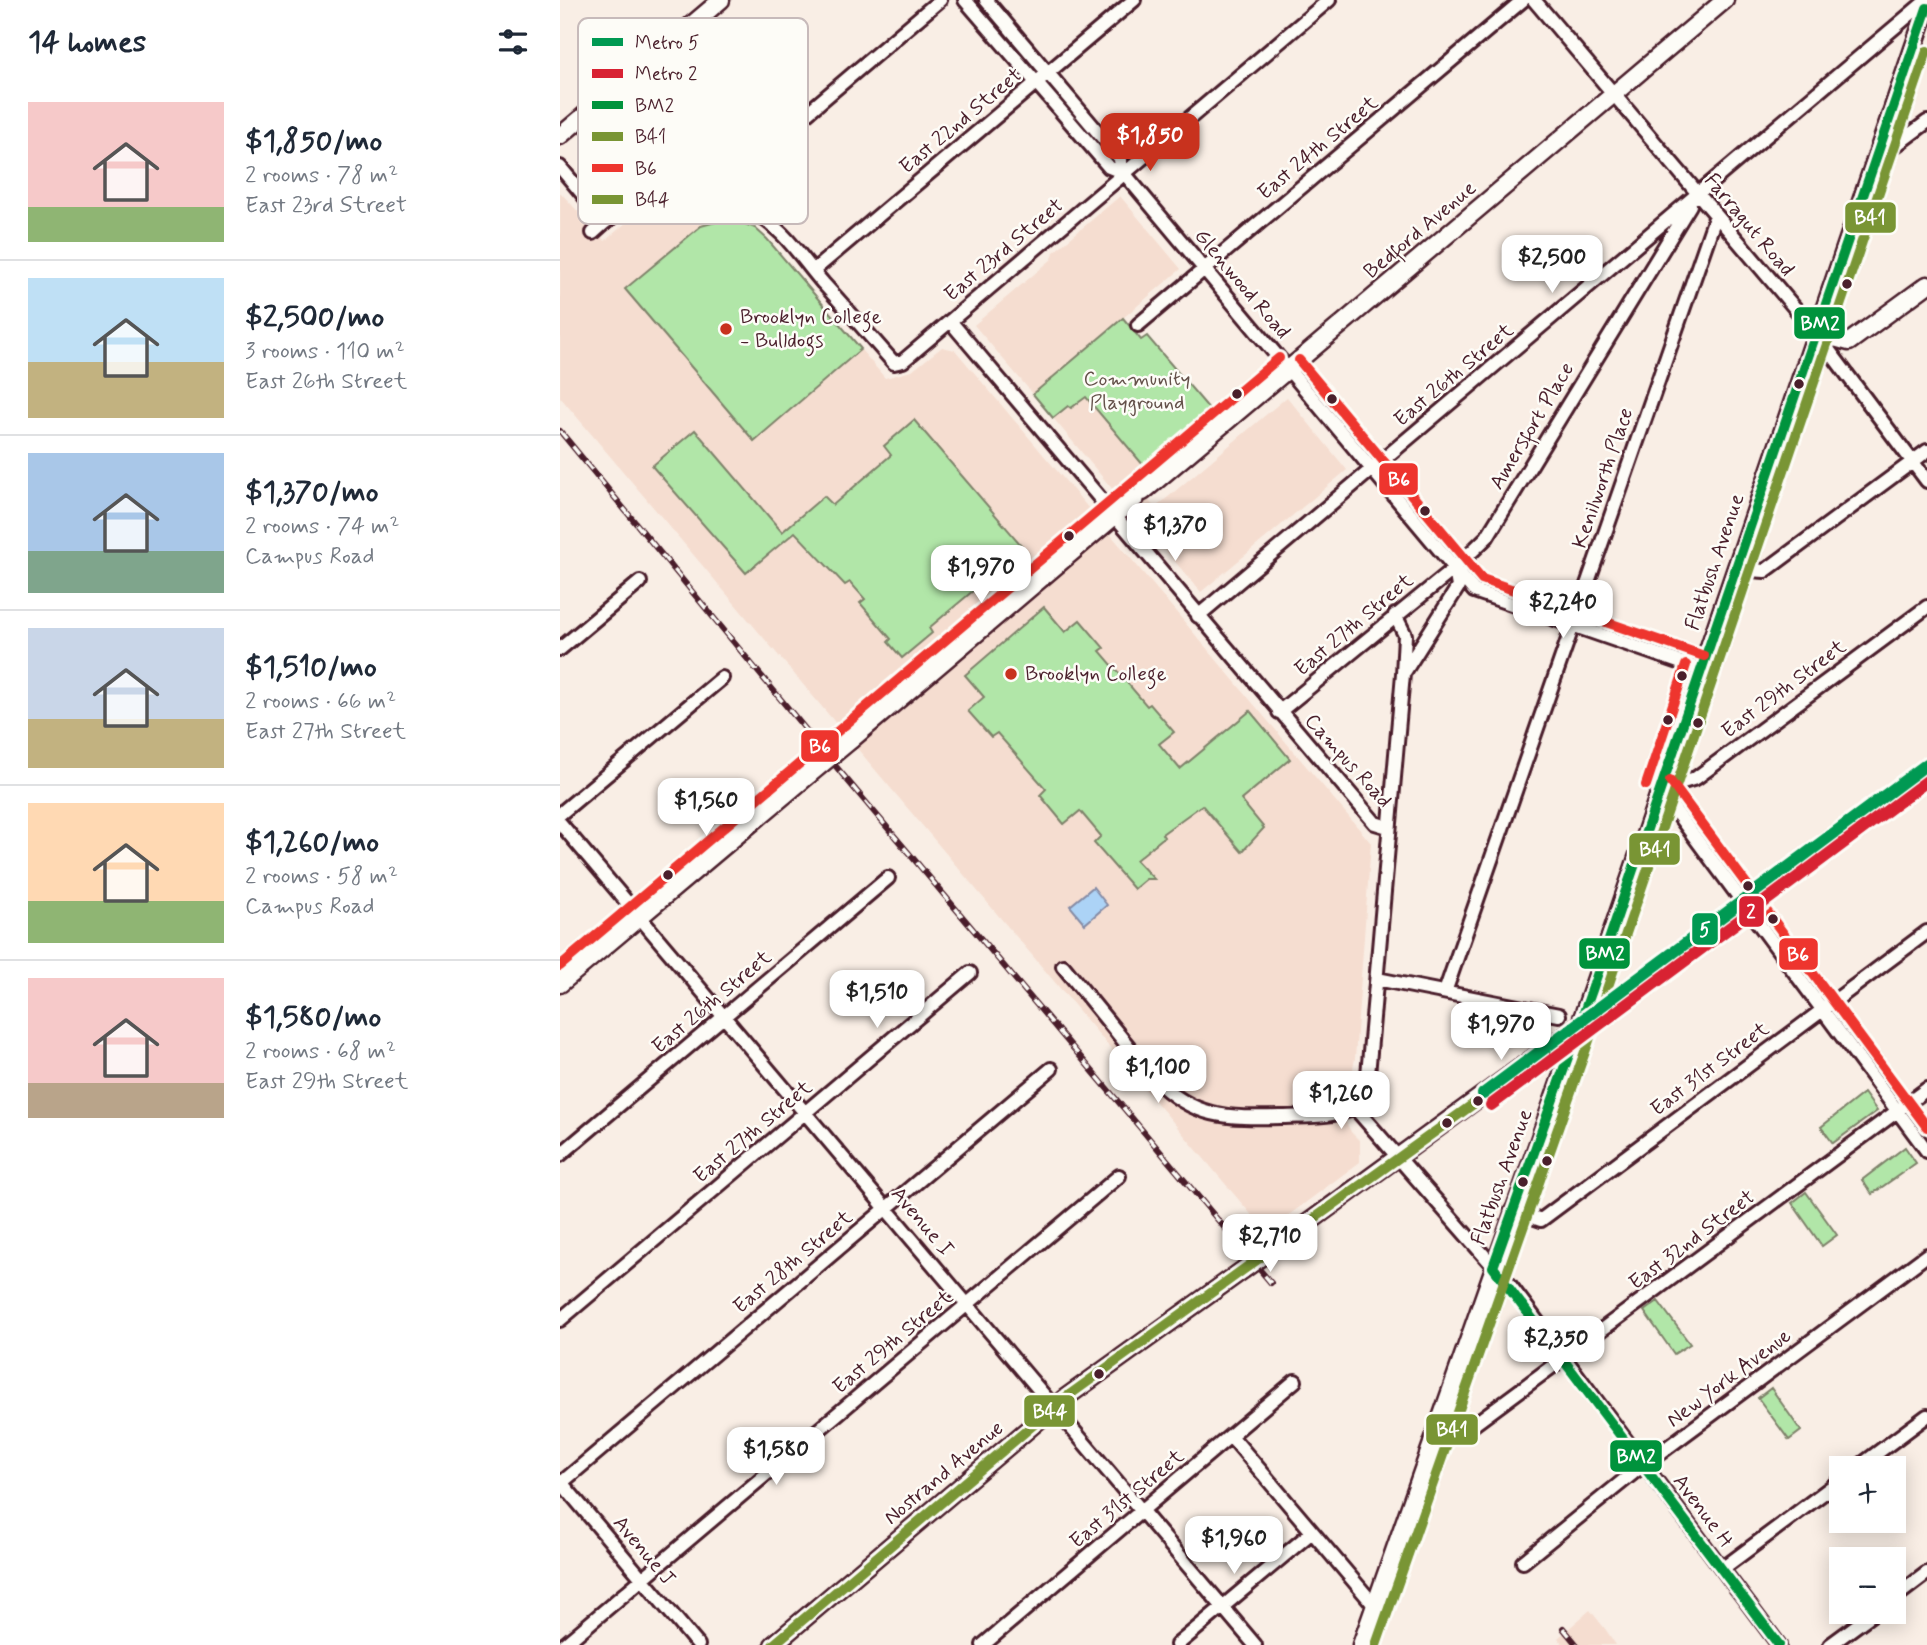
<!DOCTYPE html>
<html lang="en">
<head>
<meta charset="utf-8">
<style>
	:root { --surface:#fff; --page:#f2f2f3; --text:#1f2937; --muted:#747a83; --line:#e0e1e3; --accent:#c8321e }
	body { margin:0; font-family:Mynerve,sans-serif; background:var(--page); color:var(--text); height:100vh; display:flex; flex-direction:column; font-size:26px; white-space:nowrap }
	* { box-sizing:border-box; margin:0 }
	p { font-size:23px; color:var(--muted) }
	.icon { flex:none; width:38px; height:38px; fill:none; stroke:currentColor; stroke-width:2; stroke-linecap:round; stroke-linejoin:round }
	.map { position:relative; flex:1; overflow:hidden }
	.sheet { display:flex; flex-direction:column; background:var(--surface); width:560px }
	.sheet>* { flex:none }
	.controls { position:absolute; left:1269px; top:1456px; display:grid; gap:14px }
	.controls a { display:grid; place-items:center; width:77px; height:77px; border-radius:0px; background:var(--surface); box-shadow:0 4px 18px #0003; font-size:35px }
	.price { position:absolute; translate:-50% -60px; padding:0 16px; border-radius:14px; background:#fff; color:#222; font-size:23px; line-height:46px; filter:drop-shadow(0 2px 4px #0008) }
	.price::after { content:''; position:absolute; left:50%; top:42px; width:21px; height:16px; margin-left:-10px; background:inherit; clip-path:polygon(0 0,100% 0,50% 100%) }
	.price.on { background:var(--accent); color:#fff }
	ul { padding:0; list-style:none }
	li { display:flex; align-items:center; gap:21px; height:175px; padding:0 28px }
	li+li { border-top:2px solid var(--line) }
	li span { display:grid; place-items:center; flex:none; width:196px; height:140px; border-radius:0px; color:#555 }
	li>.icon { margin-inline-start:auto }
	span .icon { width:84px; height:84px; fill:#fffc; stroke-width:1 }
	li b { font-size:30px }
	h2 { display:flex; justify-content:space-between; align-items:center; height:84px; padding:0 28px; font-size:30px }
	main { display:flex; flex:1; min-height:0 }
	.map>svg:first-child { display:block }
	.built { fill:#f5ddd0 }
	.green { fill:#b1e6a8; stroke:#7e826a; stroke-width:2 }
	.water { fill:#acd3f6; stroke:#858ba5; stroke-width:2 }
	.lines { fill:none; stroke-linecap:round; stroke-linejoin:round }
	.minor-casing { stroke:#4a1f2b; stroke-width:18 }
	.major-casing { stroke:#4a1f2b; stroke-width:21 }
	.minor { stroke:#fdfcf7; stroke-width:12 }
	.major { stroke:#fdfcf7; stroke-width:16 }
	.rail-casing { stroke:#4a1f2b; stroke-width:6 }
	.rail { stroke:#fdfcf7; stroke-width:3.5; stroke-dasharray:10; stroke-linecap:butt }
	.major-bridge-casing { stroke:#4a1f2b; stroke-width:21; stroke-linecap:butt }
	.major-bridge { stroke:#fdfcf7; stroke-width:16 }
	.bus-1-casing { stroke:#fdfcf7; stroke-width:16 }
	.bus-2-casing { stroke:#fdfcf7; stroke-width:16 }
	.bus-3-casing { stroke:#fdfcf7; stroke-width:16 }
	.bus-4-casing { stroke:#fdfcf7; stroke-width:16 }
	.bus-1 { stroke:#00933c; stroke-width:10 }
	.bus-2 { stroke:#799534; stroke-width:10 }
	.bus-3 { stroke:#ee352e; stroke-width:10 }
	.bus-4 { stroke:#799534; stroke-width:10 }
	.metro-1-casing { stroke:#fdfcf7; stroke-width:18 }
	.metro-2-casing { stroke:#fdfcf7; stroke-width:18 }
	.metro-1 { stroke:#009952; stroke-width:12 }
	.metro-2 { stroke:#d82233; stroke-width:12 }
	.bus-dot { fill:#4a1f2b; stroke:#fdfcf7; stroke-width:2.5 }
	.poi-dot { fill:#c8321e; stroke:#fdfcf7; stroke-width:2.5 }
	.labels { text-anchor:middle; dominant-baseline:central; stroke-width:5; stroke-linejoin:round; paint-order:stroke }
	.street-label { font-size:21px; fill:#4a1f2b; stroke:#fdfcf7 }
	.poi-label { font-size:21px; fill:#4a1f2b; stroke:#fdfcf7; text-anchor:start }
	.park-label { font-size:21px; fill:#64514a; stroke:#fdfcf7 }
	.key { fill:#fdfcf7; stroke:#c7baba; stroke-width:2 }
	.key-label { font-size:19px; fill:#4a1f2b }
	.line-badge { stroke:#fdfcf7; stroke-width:2.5 }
	.badge-label { font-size:19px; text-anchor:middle; font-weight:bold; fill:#fff }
</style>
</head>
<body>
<main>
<section class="sheet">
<h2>14 homes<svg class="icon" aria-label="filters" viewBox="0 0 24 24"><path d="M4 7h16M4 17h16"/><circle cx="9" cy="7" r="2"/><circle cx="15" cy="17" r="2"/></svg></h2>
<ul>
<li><span style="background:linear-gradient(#f6c9c9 75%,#8fb573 0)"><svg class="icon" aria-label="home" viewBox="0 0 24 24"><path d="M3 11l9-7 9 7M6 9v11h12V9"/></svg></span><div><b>$1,850/mo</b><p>2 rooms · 78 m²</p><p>East 23rd Street</p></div></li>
<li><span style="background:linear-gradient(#bfe0f5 60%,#c2b280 0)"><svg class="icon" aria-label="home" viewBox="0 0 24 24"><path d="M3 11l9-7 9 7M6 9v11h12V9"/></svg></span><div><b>$2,500/mo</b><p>3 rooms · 110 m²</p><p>East 26th Street</p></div></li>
<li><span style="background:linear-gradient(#a9c7e8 70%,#7fa58c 0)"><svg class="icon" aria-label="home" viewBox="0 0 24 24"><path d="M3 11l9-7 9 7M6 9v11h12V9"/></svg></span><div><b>$1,370/mo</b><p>2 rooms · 74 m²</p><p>Campus Road</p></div></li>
<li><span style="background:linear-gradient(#c9d6e8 65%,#c2b280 0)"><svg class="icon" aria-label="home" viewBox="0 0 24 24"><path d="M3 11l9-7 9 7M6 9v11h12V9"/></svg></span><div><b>$1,510/mo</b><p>2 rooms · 66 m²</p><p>East 27th Street</p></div></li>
<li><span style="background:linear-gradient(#ffd9b3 70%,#8fb573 0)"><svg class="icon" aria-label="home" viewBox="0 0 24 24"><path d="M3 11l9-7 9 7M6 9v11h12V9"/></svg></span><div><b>$1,260/mo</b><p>2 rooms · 58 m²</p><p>Campus Road</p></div></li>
<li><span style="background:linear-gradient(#f6c9c9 75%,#b9a48a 0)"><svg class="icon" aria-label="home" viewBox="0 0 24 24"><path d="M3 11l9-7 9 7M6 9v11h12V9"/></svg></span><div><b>$1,580/mo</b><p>2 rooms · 68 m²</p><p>East 29th Street</p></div></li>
</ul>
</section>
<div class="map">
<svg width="1367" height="1645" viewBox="0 0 1367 1645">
	<rect width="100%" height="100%" fill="#f9eee5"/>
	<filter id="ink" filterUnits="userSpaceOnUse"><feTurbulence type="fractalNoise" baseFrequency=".0143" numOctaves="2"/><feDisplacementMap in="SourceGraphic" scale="14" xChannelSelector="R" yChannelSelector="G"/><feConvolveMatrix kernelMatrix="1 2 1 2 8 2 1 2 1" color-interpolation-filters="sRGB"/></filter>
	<g filter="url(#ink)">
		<path class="built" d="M 0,192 L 45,241 L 68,221 L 106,206 L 146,206 L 181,220 L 207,239 L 325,378 L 352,371 L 382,347 L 395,350 L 811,843 L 795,1058 L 791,1080 L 774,1098 L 791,1132 L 800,1141 L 800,1162 L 706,1232 L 0,397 Z
			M 560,196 L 621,269 L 473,394 L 414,325 L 492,259 L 494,252 Z
			M 525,397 L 584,466 L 570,478 L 595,508 L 727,397 L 787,470 L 641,592 L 580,521 L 590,512 L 565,483 L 554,491 L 493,418 Z
			M 1030,1610 L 1046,1630 L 1056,1645 L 1004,1645 L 998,1638 Z"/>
		<path class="green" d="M 170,218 L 195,228 L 207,239 L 301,349 L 194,441 L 65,289 L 141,226 Z
			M 563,318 L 581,340 L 587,336 L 650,410 L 584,466 L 526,397 L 511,408 L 508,406 L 493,418 L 473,394 Z
			M 354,420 L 468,553 L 451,568 L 446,563 L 369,628 L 372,633 L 342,658 L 328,642 L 331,639 L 300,603 L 305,599 L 290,582 L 285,585 L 235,532 L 186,573 L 92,466 L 135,430 L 222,532 L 264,496 L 273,505 L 331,455 L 324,446 Z
			M 484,607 L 505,632 L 520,620 L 544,648 L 540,651 L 587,706 L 590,704 L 614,732 L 599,744 L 620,769 L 690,711 L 730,759 L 681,800 L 704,828 L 682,852 L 642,805 L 602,834 L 604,837 L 576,860 L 594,879 L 586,879 L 574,889 L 534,843 L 541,836 L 520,811 L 504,824 L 480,795 L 486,789 L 437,733 L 431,737 L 408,711 L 424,697 L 405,675 Z
			M 1304,1093 L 1317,1111 L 1273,1143 L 1261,1127 Z
			M 1345,1147 L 1356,1163 L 1312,1194 L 1302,1180 Z
			M 1246,1192 L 1277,1235 L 1262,1246 L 1232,1203 Z
			M 1098,1301 L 1130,1344 L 1114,1354 L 1084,1311 Z
			M 1211,1388 L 1241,1431 L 1229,1440 L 1198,1398 Z"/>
		<path class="water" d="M 533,887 L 547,905 L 525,924 L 510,906 Z"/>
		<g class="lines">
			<g class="minor-casing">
				<path id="minor" d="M 405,0 L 549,167 L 564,173
					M 426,0 L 559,157 L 564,173 L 914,591 L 1139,669
					M 974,0 L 1256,333 L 1367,481
					M 1316,160 L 1367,122
					M 0,167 L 45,221
					M 153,193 L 380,0
					M 33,233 C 87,179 167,179 222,234 C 237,249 249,267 263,283 C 287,309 310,336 334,363 L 343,361 L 769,0
					M 253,271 L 574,0
					M 390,321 L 815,823 L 828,827
					M 578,325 L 963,0
					M 1175,569 L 1205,571 L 1367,451
					M 1367,607 L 1136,778 L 1099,789 L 1367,1151
					M 638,616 L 1367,0
					M 0,649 L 80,582
					M 845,671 L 898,587 L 895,568
					M 719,712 L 895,568 L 927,537 L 1130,205
					M 0,814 L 162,678
					M 0,823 L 695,1645
					M 503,966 L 594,1078 C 635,1120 670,1118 725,1117 C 750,1116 772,1117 795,1108 L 808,1075 L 843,674 L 845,635 L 835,615
					M 817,979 L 999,1015
					M 885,992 L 1156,215
					M 795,1108 L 949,1284 L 1219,1645
					M 0,1155 L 328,878
					M 952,1210 L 981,1220 L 1367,932
					M 0,1320 L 410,973
					M 881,1417 L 909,1428 L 1367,1089
					M 671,1436 L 815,1606
					M 1297,1468 L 1367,1416
					M 0,1481 L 138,1645
					M 0,1484 L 491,1069
					M 963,1562 L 1073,1473 L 1367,1255
					M 1162,1569 L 1281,1480
					M 1334,1598 L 1367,1573
					M 4,1645 L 559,1176
					M 423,1645 L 735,1381
					M 617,1645 L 752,1532
					M 1270,1645 L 1315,1612"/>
			</g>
			<g class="major-casing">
				<path id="major" d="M 0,136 L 161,0
					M 1256,333 L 1289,342 L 1367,285
					M 583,492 L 1165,0
					M 291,740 L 576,498
					M 0,984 L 250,774
					M 715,1247 L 1367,770
					M 213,1645 L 505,1398 L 683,1270
					M 801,1645 L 1032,990 L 1367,8"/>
			</g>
			<use href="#minor" class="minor"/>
			<use href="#major" class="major"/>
			<g class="rail-casing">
				<path id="rail" d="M 0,431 L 283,775 L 711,1283
					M 1003,1628 L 1017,1645"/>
			</g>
			<use href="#rail" class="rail"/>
			<g class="major-bridge-casing">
				<path id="major-bridge" d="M 250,774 L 291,740
					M 683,1270 L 715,1247"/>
			</g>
			<use href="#major-bridge" class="major-bridge"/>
			<g class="bus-1-casing">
				<path id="bus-1" d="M 933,1267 L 1032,990 L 1367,8
					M 933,1267 L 1219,1645"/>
			</g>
			<g class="bus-2-casing">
				<path id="bus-2" d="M 816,1645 L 1045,995 L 1367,51"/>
			</g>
			<g class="bus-3-casing">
				<path id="bus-3" d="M 739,360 L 922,579 L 1144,656
					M 1110,781 L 1367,1127
					M 1086,785 L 1126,665
					M 0,966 L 719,358"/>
			</g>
			<g class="bus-4-casing">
				<path id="bus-4" d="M 213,1645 L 505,1398 L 987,1051 L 1367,770"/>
			</g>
			<use href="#bus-1" class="bus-1"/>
			<use href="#bus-2" class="bus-2"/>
			<use href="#bus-3" class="bus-3"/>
			<use href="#bus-4" class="bus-4"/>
			<g class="metro-1-casing">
				<path id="metro-1" d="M 923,1094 L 1367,764"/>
			</g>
			<g class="metro-2-casing">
				<path id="metro-2" d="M 931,1105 L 1367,781"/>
			</g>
			<use href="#metro-1" class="metro-1"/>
			<use href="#metro-2" class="metro-2"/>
		</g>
	</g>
	<g class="bus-dot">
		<circle cx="1287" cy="284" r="6"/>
		<circle cx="1239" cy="384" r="6"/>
		<circle cx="677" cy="394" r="6"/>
		<circle cx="772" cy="399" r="6"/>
		<circle cx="865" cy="511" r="6"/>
		<circle cx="509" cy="536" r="6"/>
		<circle cx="1122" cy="676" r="6"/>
		<circle cx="1108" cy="720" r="6"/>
		<circle cx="1138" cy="723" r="6"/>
		<circle cx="108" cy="875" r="6"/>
		<circle cx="1188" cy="886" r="6"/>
		<circle cx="1213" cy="919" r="6"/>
		<circle cx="918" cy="1101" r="6"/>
		<circle cx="887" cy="1123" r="6"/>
		<circle cx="987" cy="1161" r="6"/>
		<circle cx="963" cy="1182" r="6"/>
		<circle cx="539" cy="1374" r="6"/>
	</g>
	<g class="poi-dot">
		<circle cx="166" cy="329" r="7"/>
		<circle cx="451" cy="674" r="7"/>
	</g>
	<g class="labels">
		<g class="street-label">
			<text transform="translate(401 121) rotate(-40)">East 22nd Street</text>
			<text transform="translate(758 148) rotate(-40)">East 24th Street</text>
			<text transform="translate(1189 225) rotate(50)">Farragut Road</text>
			<text transform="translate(860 230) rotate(-40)">Bedford Avenue</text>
			<text transform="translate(444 250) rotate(-40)">East 23rd Street</text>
			<text transform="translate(682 284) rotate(50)">Glenwood Road</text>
			<text transform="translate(894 375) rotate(-40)">East 26th Street</text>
			<text transform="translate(972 426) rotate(-59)">Amersfort Place</text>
			<text transform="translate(1043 478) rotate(-71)">Kenilworth Place</text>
			<text transform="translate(1155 562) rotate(-71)">Flatbush Avenue</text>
			<text transform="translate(794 625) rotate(-40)">East 27th Street</text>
			<text transform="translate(1224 689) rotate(-37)">East 29th Street</text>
			<text transform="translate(788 761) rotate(48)">Campus Road</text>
			<text transform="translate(152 1002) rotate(-40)">East 26th Street</text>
			<text transform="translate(1150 1069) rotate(-37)">East 31st Street</text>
			<text transform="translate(193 1132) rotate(-40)">East 27th Street</text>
			<text transform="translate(942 1177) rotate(-70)">Flatbush Avenue</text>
			<text transform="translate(362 1222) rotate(50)">Avenue I</text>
			<text transform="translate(1132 1240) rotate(-37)">East 32nd Street</text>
			<text transform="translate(233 1262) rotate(-40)">East 28th Street</text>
			<text transform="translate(333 1342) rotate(-40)">East 29th Street</text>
			<text transform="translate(1169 1378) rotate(-37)">New York Avenue</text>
			<text transform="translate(384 1473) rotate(-40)">Nostrand Avenue</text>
			<text transform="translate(567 1499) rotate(-40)">East 31st Street</text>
			<text transform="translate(1143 1511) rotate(53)">Avenue H</text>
			<text transform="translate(84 1551) rotate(50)">Avenue J</text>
		</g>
		<g class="poi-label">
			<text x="180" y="317">Brooklyn College<tspan x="180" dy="24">- Bulldogs</tspan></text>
			<text x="465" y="674">Brooklyn College</text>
		</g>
		<g class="park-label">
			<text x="577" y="379">Community<tspan x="577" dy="24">Playground</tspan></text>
		</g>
	</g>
	<rect x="18" y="18" width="230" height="206" rx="10" class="key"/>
	<rect x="32" y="38" width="31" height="8" fill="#009952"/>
	<rect x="32" y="69" width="31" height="9" fill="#d82233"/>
	<rect x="32" y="101" width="31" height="8" fill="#00933c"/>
	<rect x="32" y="132" width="31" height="9" fill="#799534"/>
	<rect x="32" y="164" width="31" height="8" fill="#ee352e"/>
	<rect x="32" y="195" width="31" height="9" fill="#799534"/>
	<g class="key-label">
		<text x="75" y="49">Metro 5</text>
		<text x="75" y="80">Metro 2</text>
		<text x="75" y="112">BM2</text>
		<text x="75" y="143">B41</text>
		<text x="75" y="175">B6</text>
		<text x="75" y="206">B44</text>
	</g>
	<g class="line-badge">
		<rect x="1284" y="201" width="53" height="33" rx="7" fill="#799534"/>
		<rect x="1233" y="306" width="53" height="34" rx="7" fill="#00933c"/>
		<rect x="818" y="462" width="41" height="34" rx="7" fill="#ee352e"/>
		<rect x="240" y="729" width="40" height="34" rx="7" fill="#ee352e"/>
		<rect x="1068" y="832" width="53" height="34" rx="7" fill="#799534"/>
		<rect x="1178" y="895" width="27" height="33" rx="7" fill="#d82233"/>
		<rect x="1131" y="912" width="28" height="34" rx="7" fill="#009952"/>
		<rect x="1018" y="937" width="53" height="33" rx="7" fill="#00933c"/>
		<rect x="1218" y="937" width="41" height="34" rx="7" fill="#ee352e"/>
		<rect x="463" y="1394" width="53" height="34" rx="7" fill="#799534"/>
		<rect x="865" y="1413" width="54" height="33" rx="7" fill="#799534"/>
		<rect x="1049" y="1439" width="54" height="34" rx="7" fill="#00933c"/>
	</g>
	<g class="badge-label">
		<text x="1310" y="224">B41</text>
		<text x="1260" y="330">BM2</text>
		<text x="839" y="486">B6</text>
		<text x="260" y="753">B6</text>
		<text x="1095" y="856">B41</text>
		<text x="1191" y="918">2</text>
		<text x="1145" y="936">5</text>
		<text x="1045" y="960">BM2</text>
		<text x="1238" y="961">B6</text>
		<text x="490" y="1418">B44</text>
		<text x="892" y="1436">B41</text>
		<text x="1076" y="1463">BM2</text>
	</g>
</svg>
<div class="controls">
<a>+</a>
<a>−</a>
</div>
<b class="price on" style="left:590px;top:173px">$1,850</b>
<b class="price" style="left:992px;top:295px">$2,500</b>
<b class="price" style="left:615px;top:563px">$1,370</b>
<b class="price" style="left:421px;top:605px">$1,970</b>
<b class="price" style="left:1003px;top:640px">$2,240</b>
<b class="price" style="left:146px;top:838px">$1,560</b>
<b class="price" style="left:317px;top:1030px">$1,510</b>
<b class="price" style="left:941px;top:1062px">$1,970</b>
<b class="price" style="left:598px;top:1105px">$1,100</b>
<b class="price" style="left:781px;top:1131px">$1,260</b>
<b class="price" style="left:710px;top:1274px">$2,710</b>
<b class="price" style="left:996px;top:1376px">$2,350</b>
<b class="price" style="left:216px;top:1487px">$1,580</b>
<b class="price" style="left:674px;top:1576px">$1,960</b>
</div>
</main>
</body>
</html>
